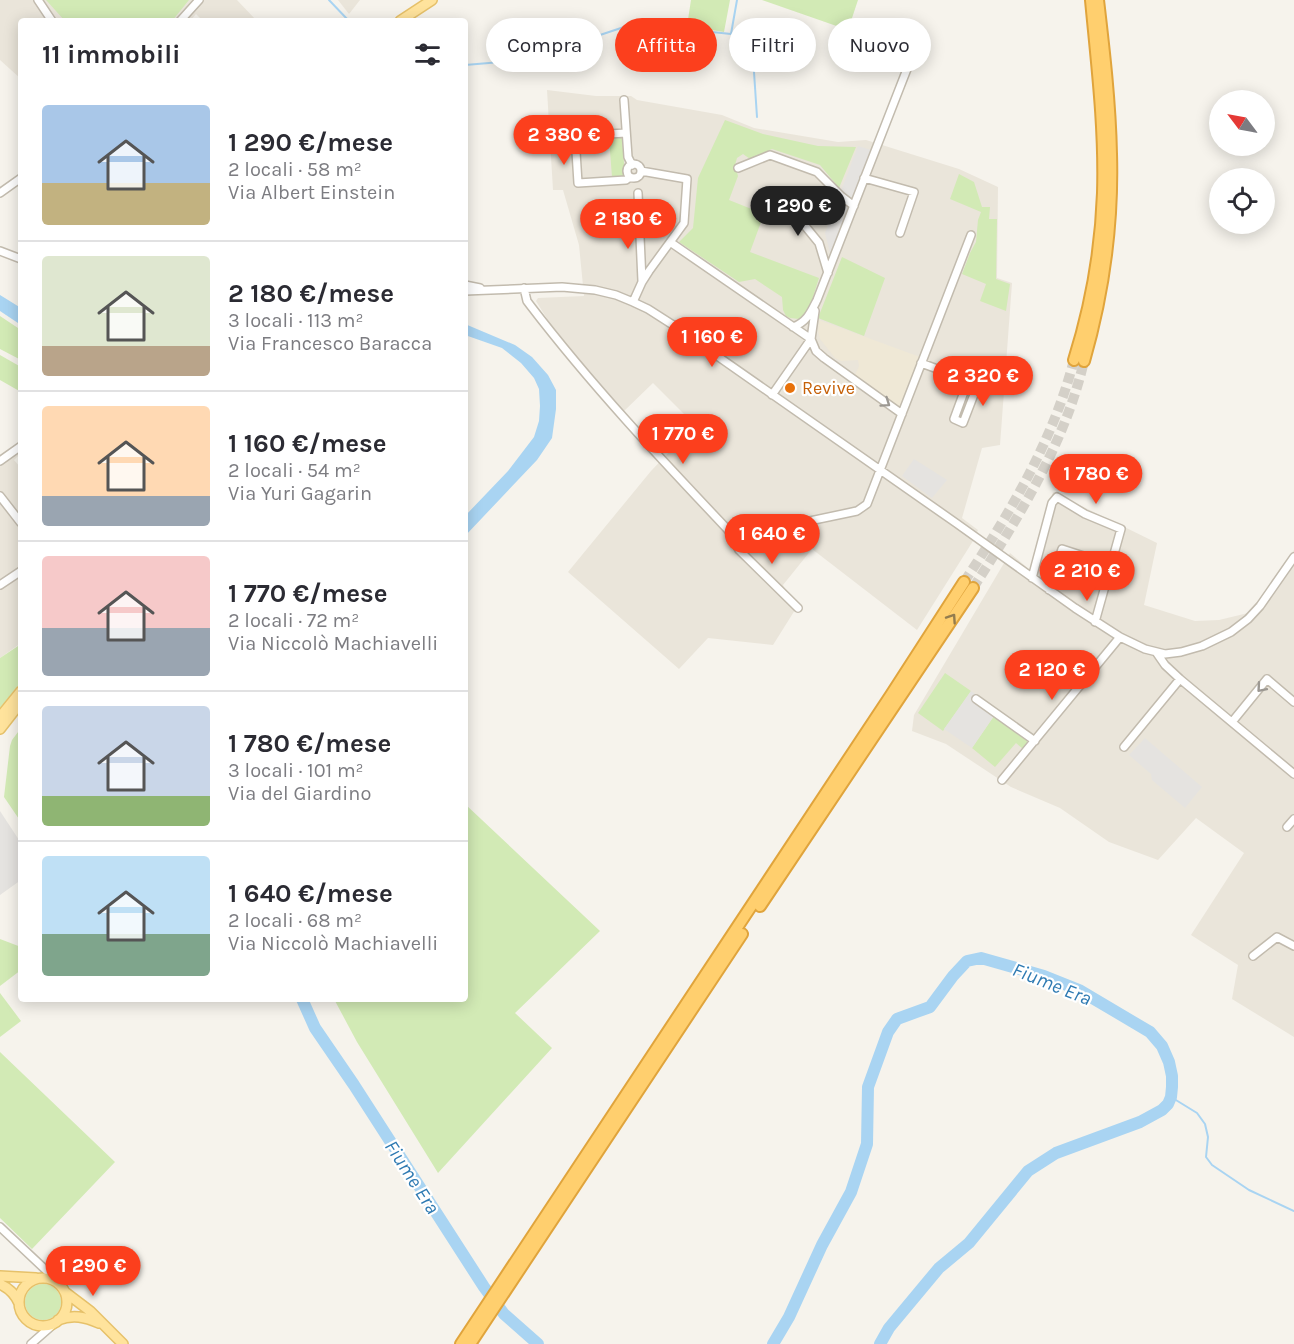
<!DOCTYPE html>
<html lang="it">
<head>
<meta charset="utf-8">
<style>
	:root { --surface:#fff; --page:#f2f2f3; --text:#2b2b33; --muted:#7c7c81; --line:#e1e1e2; --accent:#fc3f1d }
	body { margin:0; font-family:Karla,sans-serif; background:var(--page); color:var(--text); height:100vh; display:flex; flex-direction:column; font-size:22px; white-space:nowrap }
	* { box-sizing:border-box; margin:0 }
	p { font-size:20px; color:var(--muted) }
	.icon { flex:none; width:33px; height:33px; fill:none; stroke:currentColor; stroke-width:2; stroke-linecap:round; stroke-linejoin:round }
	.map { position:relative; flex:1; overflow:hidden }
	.side { position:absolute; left:18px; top:18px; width:450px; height:984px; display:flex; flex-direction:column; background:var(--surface); border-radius:6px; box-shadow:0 3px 15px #0003 }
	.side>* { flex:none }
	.banner { position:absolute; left:486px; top:18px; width:570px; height:54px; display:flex; gap:12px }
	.needle { width:39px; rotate:302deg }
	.buttons { position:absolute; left:1209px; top:90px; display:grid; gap:12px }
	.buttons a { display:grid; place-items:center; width:66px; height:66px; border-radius:50%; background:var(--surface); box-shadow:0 3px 15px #0003; font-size:30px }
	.price { position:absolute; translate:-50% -51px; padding:0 14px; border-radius:21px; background:var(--accent); color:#fff; font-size:20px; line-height:39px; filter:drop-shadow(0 2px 3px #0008) }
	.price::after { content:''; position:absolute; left:50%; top:36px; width:18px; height:14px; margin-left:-9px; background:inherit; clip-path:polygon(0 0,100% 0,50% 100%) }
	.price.active { background:#222; color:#fff }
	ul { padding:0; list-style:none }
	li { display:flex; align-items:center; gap:18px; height:150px; padding:0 24px }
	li+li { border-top:2px solid var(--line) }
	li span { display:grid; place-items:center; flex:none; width:168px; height:120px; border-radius:6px; color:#555 }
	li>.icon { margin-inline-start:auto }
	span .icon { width:72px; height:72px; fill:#fffc; stroke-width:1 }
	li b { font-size:26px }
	h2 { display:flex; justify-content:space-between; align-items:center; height:72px; padding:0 24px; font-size:26px }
	.tag { padding:0 21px; border-radius:27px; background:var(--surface); box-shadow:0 3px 15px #0003; font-size:21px; line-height:54px }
	.tag.active { background:var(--accent); color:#fff }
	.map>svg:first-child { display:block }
	.residential { fill:#eae5da }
	.education { fill:#efe8d6 }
	.green { fill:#d2eab5 }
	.parking { fill:#e5e3e0 }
	.water { fill:#a9d4f2 }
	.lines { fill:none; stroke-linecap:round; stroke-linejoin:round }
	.stream { stroke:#a9d4f2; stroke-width:2 }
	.river { stroke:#a9d4f2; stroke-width:12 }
	.highway-tunnel { stroke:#d4d0c8; stroke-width:10; stroke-dasharray:10 5; stroke-linecap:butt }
	.minor-casing { stroke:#c2bbae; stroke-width:10 }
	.major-casing { stroke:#e6c16a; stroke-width:12 }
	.highway-casing { stroke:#e0a43c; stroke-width:14 }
	.minor { stroke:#fff; stroke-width:7 }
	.major { stroke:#ffe39c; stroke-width:9 }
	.highway { stroke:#ffcf6e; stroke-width:10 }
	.oneway { stroke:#9c9892 }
	.oneway2 { stroke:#937c4e }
	.food-dot { fill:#e8710a; stroke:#fff; stroke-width:2 }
	.labels { text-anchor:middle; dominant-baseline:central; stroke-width:4.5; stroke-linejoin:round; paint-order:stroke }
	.food-label { font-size:18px; fill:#c56008; stroke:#fff; text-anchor:start }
	.water-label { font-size:20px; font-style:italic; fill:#2e7ab2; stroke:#fff }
</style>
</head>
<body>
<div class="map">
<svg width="1294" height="1344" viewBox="0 0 1294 1344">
	<rect width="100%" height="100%" fill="#f6f3ec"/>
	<path class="residential" d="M 0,0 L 237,0 L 256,20 L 203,21 L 196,14 L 190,21 L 21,21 L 21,79 L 0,60 Z
		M 338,0 L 360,0 L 349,14 Z
		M 547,90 L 596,96 L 631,96 L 637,100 L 722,115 L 754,128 L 838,142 L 866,140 L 959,169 L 998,187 L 997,278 L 1012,283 L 1000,445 L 982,448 L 962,518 L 978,530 L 973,541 L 917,630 L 812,549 L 783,585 L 795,610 L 773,645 L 708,638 L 679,669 L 568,572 L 651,471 L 695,425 L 653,383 L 623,412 L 562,343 L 536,301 L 538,298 L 584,296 L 579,245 L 563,190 L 553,190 Z
		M 21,438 L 21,453 L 14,460 L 21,468 L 21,623 L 19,625 L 21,627 L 21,643 L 0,658 L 0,457 L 19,444 Z
		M 1053,492 L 1157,543 L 1144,605 L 1195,621 L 1219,620 L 1248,613 L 1265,594 L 1282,566 L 1294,550 L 1294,1037 L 1232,999 L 1238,965 L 1191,935 L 1244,853 L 1196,818 L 1158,860 L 1109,842 L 1060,808 L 1011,787 L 946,744 L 912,731 L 914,715 L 1010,553 L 1030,570 Z"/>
	<path class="education" d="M 819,320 L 920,357 L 900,407 L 855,375 L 859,366 L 858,360 L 841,361 L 835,358 L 820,339 L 818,331 Z"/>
	<path class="green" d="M 46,0 L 189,0 L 172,21 L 65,21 Z
		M 691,0 L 730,0 L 724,32 L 687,26 Z
		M 762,0 L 858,0 L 848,30 Z
		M 725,120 L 763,134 L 818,146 L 856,147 L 839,188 L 820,165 L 772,149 L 750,159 L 743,154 L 737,158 L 735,165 L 738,176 L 729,200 L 764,214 L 750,252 L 819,278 L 808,313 L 799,319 L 790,318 L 786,316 L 783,310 L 782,297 L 755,279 L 739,282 L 679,242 L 693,228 L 698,178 Z
		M 620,137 L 622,139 L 625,175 L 623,177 L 612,177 L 609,138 Z
		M 959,174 L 974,182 L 982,207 L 990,207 L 989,219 L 997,219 L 996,279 L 1010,284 L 1006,311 L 980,301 L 986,284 L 962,274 L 970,253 L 976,242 L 978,220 L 981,212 L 950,199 Z
		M 842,257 L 885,278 L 864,336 L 818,318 Z
		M 0,316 L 21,330 L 21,360 L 0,349 Z
		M 0,355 L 21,367 L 21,392 L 0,380 Z
		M 21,644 L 21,682 L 0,708 L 0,658 Z
		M 945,673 L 971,691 L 943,731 L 918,713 Z
		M 994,716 L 1027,741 L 1027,744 L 1023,749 L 1016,743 L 995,767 L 972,748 Z
		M 21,728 L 21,822 L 4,797 L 10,746 L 12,740 Z
		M 465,804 L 600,931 L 515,1013 L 552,1048 L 438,1173 L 357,1042 L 334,999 L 465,999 Z
		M 0,939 L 21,947 L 21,970 L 0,986 Z
		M 0,993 L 21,1021 L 0,1037 Z
		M 0,1052 L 115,1162 L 32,1249 L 0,1218 Z
		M25 1302a18 18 0 1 1 36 0a18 18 0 1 1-36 0Z"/>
	<path class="parking" d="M 853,21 L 909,41 L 904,55 L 848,35 Z
		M 858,146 L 871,150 L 831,257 L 825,233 Z
		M 914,459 L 947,480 L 932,498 L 902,476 Z
		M 971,691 L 998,710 L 972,748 L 944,729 Z
		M 1145,738 L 1202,787 L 1185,808 L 1152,780 L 1151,774 L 1129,755 Z
		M 0,811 L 21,843 L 21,880 L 0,895 Z"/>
	<path class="water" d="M 0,295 L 21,308 L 21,325 L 0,311 Z
		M 465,324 L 515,345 L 532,357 L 548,375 L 556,390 L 556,409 L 552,438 L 537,460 L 465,536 L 465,516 L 508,471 L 534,437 L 539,421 L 540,406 L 539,389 L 534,378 L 521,363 L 502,348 L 465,335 Z"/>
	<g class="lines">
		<path class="stream" d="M 329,0 L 349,21
			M 731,34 L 752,42 L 757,117
			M 465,65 L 525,60 L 627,26 L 645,25 L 731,34 L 737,0
			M 1171,1097 L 1197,1113 L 1205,1124 L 1208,1137 L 1206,1157 L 1212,1165 L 1249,1190 L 1294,1211"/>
		<path class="river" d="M 302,999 L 315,1028 L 354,1085 L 484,1287 L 504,1314 L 538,1344
			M 773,1344 L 789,1317 L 822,1245 L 851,1192 L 867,1144 L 868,1087 L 888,1032 L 897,1019 L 930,1007 L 953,976 L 967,961 L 981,958 L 1044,976 L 1079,990 L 1150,1032 L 1162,1046 L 1169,1062 L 1172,1076 L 1172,1087 L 1171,1097 L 1168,1104 L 1162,1110 L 1140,1122 L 1056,1153 L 1028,1171 L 969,1243 L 939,1268 L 889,1328 L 880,1344"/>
		<path class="highway-tunnel" d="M 964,582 C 1010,513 1053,441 1074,360
			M 973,588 C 1018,518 1065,444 1084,361"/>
		<g class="minor-casing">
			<path id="minor" d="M 38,0 L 52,21
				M 180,21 L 199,0
				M 624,100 L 628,157 L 632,165
				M 626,133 L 575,136 L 578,183 L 626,180 L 630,177
				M627 171a7 7 0 1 1 14 0a7 7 0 1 1-14 0Z
				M 738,168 L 770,155 L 817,172 L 841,196 L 854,206
				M 864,178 L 914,192 L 900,233
				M 0,193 L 21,178
				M 638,193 L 642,281
				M 765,207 L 801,221 L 819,243 L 828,273
				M 601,218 L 639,216
				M 670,242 L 811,339 L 816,351 L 824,358 L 902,414
				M 0,251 L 21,259
				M 465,285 L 480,288
				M 524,288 L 527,301 L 530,305 C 592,386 660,458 730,532 L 733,534 L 743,535 L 857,511 L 867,504 L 971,235
				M 465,291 L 562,287 L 595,290 L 616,295 L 633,302 L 648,309 L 673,325 L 956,523 L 1075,608 L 1120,637 L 1145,649 L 1165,654 L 1181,652 L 1202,646 L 1231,632 L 1248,619 L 1260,606 L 1294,557
				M 633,302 L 642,282 L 649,271 L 684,223 L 687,179 L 641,171
				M 793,327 C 807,322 811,312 817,300 L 916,46
				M 921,363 L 978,384 L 963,423 L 954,419 L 968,381
				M 772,395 L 811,339 L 815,311
				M 0,461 L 21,446
				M 0,496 L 21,523
				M 730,532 L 739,550 L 798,608
				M 1032,578 L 1052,503 L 1057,497 L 1085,514 L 1121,529 L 1095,622
				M 0,585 L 21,571
				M 1049,590 L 1062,549 L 1111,565
				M 1156,652 L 1165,665 L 1180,679 L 1294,774
				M 976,699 L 1035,741
				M 1232,722 L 1267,679 L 1294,702
				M 1124,747 L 1180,679
				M 1002,780 L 1120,637
				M 1287,827 L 1294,819
				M 1253,956 L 1277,937 L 1294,946
				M 0,1227 L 50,1274
				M 31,1344 L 56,1322"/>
		</g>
		<g class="major-casing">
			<path id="major" d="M 400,21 L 432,0
				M 0,717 L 21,691
				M 0,729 L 21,702
				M 0,1276 L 36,1278
				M19 1302a24 24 0 1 1 48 0a24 24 0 1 1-48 0Z
				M 0,1284 C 9,1288 15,1294 19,1303
				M 65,1292 L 90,1311 L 123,1344
				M 58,1320 C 73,1314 85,1317 99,1323"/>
		</g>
		<g class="highway-casing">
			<path id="highway" d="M 1074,360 C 1091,306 1101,250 1103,193 C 1105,128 1097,64 1091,0
				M 1084,361 C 1103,295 1113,223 1111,154 C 1110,103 1104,51 1098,0
				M 760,906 L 973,588
				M 461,1344 L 891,695 L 964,582
				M 470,1344 L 742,934"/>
		</g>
		<use href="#minor" class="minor"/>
		<use href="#major" class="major"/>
		<use href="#highway" class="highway"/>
	</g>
	<defs><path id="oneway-chevron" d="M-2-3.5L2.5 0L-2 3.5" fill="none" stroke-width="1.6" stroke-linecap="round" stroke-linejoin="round" transform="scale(1.5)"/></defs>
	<g class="oneway">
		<use href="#oneway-chevron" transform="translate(886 403) rotate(35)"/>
		<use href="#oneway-chevron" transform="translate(1261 688) rotate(131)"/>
	</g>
	<use class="oneway2" href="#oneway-chevron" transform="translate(952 618) rotate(-56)"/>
	<circle class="food-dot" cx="790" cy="388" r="6"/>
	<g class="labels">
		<g class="food-label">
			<text x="802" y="388">Revive</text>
		</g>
		<g class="water-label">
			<text transform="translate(1052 984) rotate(22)">Fiume Era</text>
			<text transform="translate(412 1177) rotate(57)">Fiume Era</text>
		</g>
	</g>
</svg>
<div class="buttons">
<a><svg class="needle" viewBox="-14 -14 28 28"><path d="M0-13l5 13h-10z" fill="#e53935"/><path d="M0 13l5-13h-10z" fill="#7c7c81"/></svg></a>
<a><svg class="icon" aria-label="locate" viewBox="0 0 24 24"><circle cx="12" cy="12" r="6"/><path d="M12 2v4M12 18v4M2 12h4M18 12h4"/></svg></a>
</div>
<b class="price" style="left:564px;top:166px">2 380 €</b>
<b class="price active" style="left:798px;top:237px">1 290 €</b>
<b class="price" style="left:628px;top:250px">2 180 €</b>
<b class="price" style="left:712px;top:368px">1 160 €</b>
<b class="price" style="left:983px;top:407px">2 320 €</b>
<b class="price" style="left:683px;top:465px">1 770 €</b>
<b class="price" style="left:1096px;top:505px">1 780 €</b>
<b class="price" style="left:772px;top:565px">1 640 €</b>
<b class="price" style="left:1087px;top:602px">2 210 €</b>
<b class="price" style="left:1052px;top:701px">2 120 €</b>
<b class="price" style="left:93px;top:1297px">1 290 €</b>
<div class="banner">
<a class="tag">Compra</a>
<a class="tag active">Affitta</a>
<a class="tag">Filtri</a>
<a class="tag">Nuovo</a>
</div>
<section class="side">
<h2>11 immobili<svg class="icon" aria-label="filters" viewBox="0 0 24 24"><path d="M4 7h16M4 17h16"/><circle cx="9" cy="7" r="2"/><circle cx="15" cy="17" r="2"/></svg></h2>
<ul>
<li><span style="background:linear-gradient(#a9c7e8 65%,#c2b280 0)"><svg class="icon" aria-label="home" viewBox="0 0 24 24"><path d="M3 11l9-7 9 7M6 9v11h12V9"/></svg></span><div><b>1 290 €/mese</b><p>2 locali · 58 m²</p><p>Via Albert Einstein</p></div></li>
<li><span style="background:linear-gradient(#dfe7d0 75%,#b9a48a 0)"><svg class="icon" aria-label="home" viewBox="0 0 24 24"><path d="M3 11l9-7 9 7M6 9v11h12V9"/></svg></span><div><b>2 180 €/mese</b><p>3 locali · 113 m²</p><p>Via Francesco Baracca</p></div></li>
<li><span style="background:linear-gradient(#ffd9b3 75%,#9aa5b1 0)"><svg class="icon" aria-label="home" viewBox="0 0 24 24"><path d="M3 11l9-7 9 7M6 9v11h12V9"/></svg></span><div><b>1 160 €/mese</b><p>2 locali · 54 m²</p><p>Via Yuri Gagarin</p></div></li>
<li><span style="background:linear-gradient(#f6c9c9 60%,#9aa5b1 0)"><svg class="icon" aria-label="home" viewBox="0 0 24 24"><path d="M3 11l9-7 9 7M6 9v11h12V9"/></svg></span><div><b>1 770 €/mese</b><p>2 locali · 72 m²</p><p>Via Niccolò Machiavelli</p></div></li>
<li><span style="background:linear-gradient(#c9d6e8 75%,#8fb573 0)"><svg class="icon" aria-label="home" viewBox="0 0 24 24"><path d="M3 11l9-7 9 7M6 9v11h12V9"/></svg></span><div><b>1 780 €/mese</b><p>3 locali · 101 m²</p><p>Via del Giardino</p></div></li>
<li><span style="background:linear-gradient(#bfe0f5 65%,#7fa58c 0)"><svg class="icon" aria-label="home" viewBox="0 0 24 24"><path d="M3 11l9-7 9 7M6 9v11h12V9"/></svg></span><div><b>1 640 €/mese</b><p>2 locali · 68 m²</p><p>Via Niccolò Machiavelli</p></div></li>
</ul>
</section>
</div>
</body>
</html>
